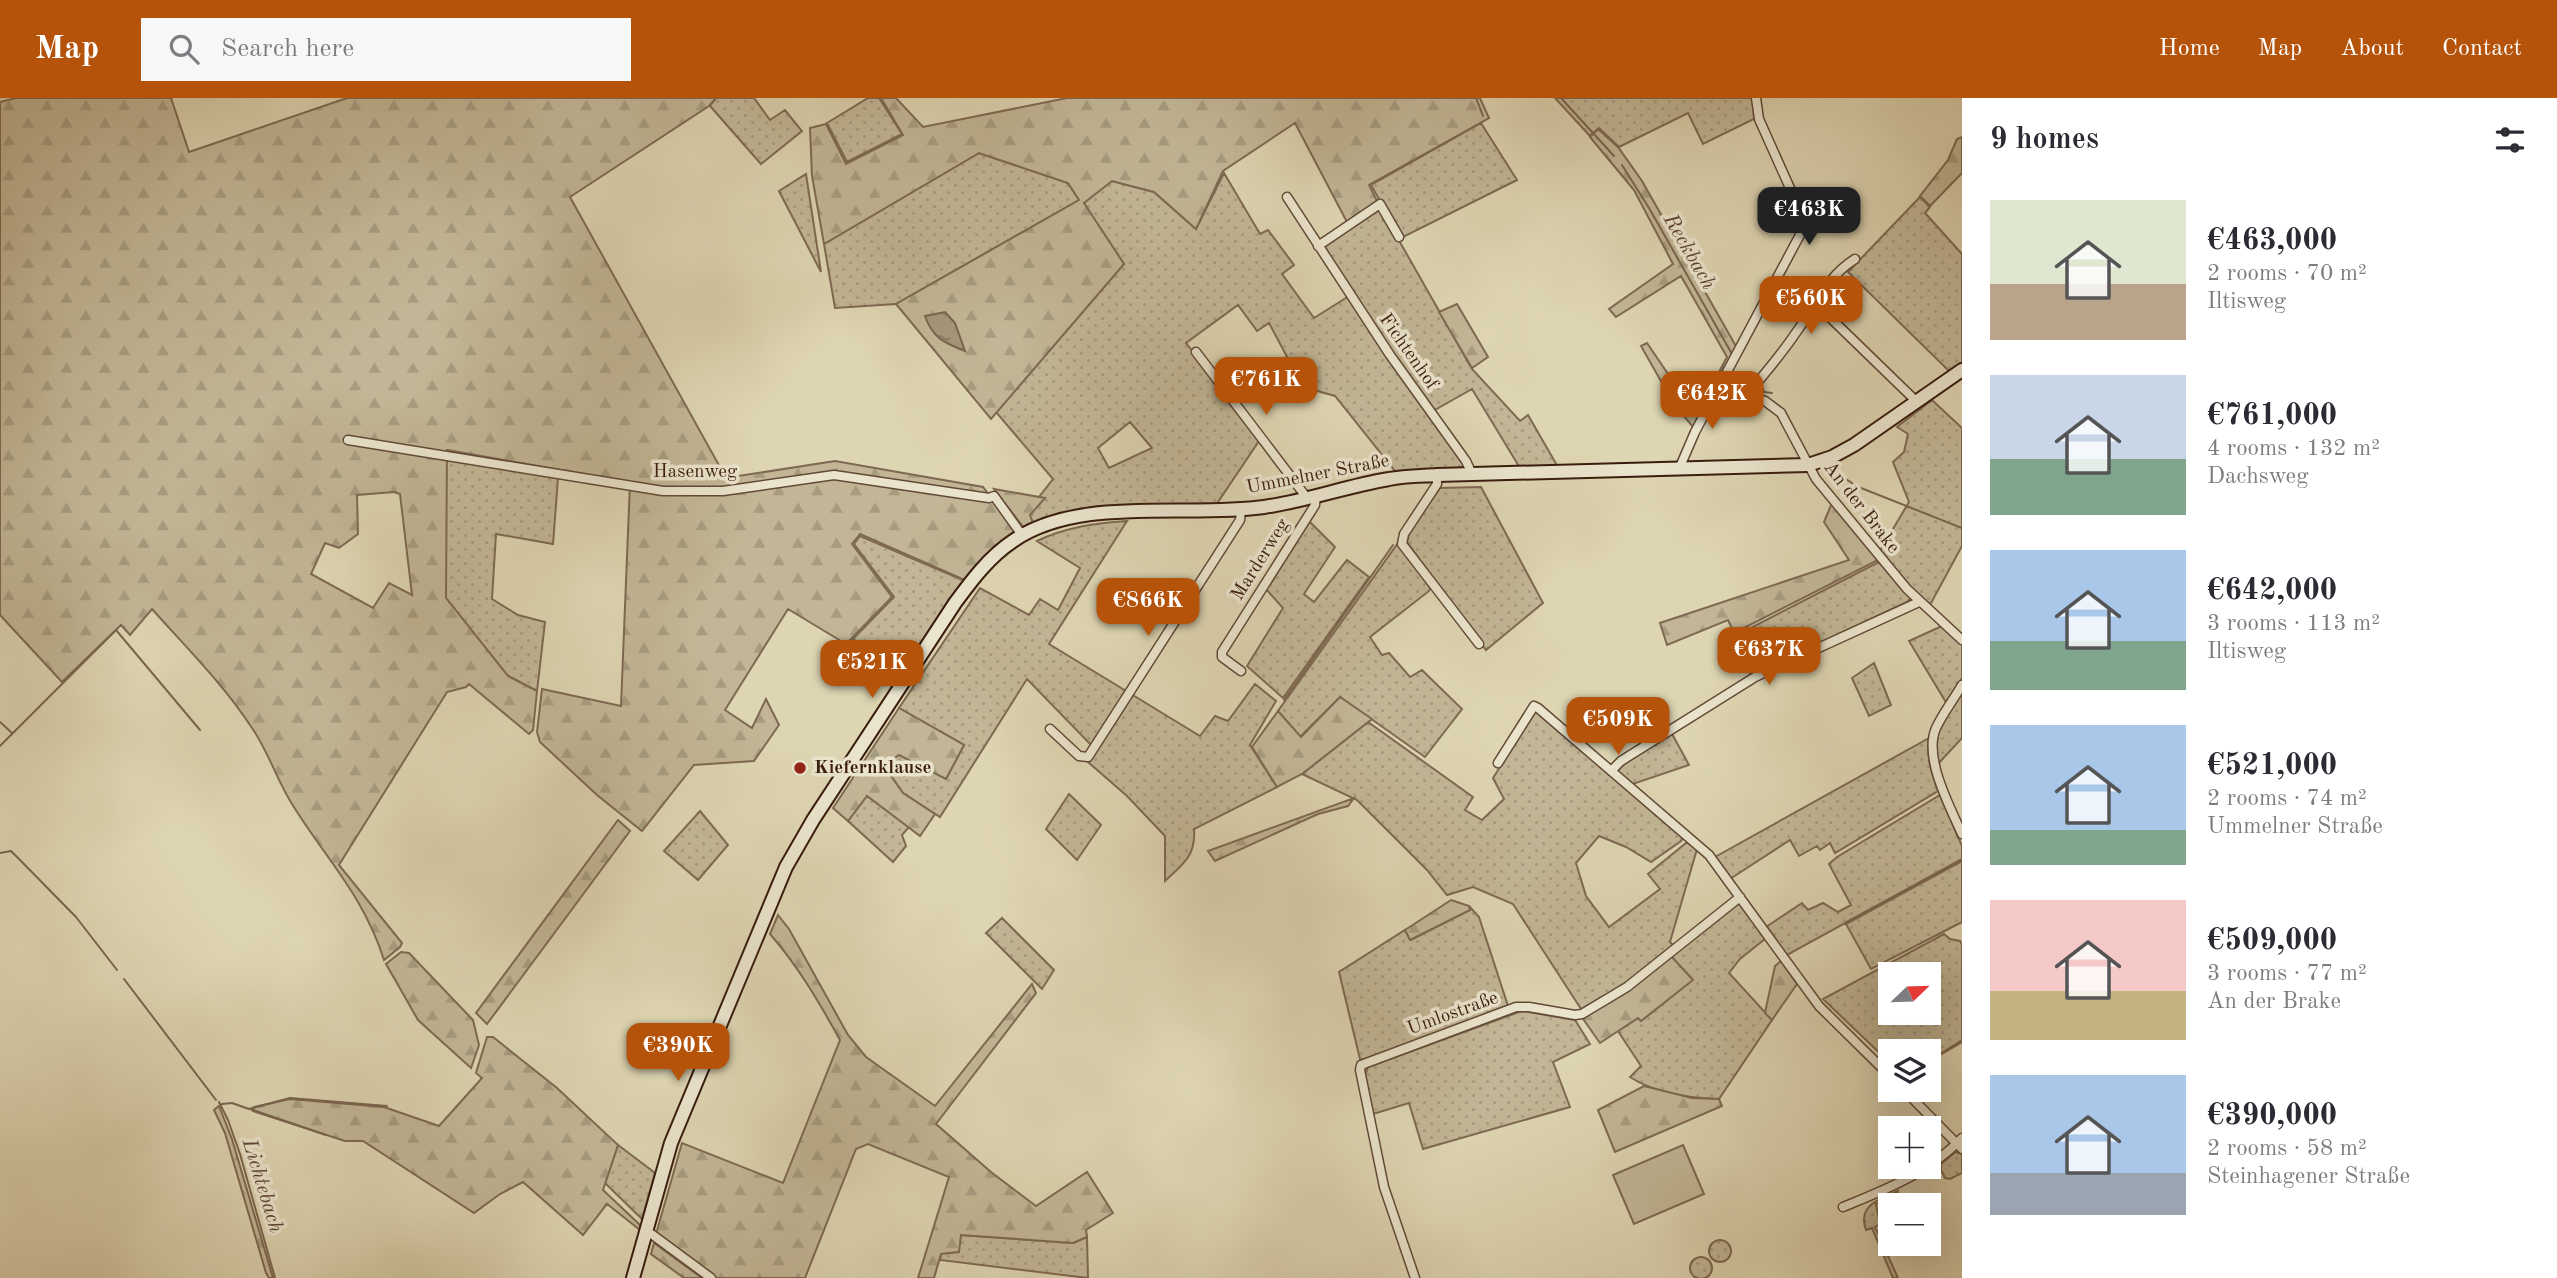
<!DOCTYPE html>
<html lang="en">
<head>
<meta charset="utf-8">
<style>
	:root { --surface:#fff; --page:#f7f7f7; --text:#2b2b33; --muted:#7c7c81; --accent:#b45309 }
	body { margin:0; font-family:"Old Standard TT",serif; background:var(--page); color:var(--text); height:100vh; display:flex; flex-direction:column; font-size:26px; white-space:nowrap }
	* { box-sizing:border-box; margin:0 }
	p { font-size:23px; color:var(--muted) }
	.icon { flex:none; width:38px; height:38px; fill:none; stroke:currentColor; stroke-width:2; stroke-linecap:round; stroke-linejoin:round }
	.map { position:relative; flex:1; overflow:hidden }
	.sheet { display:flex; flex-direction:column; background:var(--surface); width:595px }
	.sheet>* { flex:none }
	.needle { width:46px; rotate:67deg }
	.buttons { position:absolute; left:1878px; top:864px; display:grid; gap:14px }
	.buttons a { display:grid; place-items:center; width:63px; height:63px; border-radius:0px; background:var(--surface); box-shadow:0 7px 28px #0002; font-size:35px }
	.price { position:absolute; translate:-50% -60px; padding:0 16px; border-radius:14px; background:var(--accent); color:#fff; font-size:23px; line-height:46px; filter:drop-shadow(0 2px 4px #0008) }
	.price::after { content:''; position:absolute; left:50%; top:42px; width:21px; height:16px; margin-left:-10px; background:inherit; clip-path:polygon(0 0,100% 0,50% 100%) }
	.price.selected { background:#222; color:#fff }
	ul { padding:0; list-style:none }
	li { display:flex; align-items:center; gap:21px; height:175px; padding:0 28px }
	li span { display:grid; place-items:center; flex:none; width:196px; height:140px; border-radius:0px; color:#555 }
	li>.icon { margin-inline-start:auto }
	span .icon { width:84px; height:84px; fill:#fffc; stroke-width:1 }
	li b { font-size:30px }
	h2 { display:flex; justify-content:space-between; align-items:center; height:84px; padding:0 28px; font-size:30px }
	header { display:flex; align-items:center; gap:42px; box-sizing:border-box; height:98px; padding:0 35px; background:var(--accent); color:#fff }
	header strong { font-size:33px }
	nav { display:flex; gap:38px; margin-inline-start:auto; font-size:24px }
	.search { width:490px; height:63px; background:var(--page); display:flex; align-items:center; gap:18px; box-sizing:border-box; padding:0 24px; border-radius:0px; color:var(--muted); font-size:26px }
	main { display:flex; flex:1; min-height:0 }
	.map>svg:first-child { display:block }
	.grass { fill:url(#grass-dots); stroke:#7e6952; stroke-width:2; fill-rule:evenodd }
	.forest { fill:url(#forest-firs); stroke:#7e6952; stroke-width:2; fill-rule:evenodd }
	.green { fill:#c2b696; stroke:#7e6952; stroke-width:2 }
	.water { fill:url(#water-ripples); stroke:#7a654f; stroke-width:2 }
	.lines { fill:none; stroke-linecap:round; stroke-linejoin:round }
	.stream { stroke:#7a654f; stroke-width:2 }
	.street-casing { stroke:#624a37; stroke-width:11 }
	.secondary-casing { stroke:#391c0e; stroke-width:16 }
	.street { stroke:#eae4cd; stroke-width:8 }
	.secondary { stroke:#eae4cd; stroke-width:12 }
	.poi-dot { fill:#8f2418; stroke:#eae4cd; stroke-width:2.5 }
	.labels { text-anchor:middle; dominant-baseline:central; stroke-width:7; stroke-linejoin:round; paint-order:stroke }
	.street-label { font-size:19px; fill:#391c0e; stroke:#eae4cd }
	.poi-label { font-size:19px; font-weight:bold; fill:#391c0e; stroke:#eae4cd; text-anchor:start }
	.water-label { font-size:21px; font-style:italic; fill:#5f4734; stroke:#eae4cd }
</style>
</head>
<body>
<header>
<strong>Map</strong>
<div class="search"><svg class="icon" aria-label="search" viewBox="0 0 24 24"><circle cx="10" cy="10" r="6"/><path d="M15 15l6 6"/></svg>Search here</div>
<nav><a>Home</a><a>Map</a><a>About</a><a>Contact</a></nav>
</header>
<main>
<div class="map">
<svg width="1962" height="1180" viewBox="0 0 1962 1180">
	<defs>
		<pattern id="grass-dots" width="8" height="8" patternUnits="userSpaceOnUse" patternTransform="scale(1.75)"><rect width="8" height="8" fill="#c2b696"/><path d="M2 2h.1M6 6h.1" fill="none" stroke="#a79c80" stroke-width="1.8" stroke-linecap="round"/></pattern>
		<pattern id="forest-firs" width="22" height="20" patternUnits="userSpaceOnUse" patternTransform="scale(1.75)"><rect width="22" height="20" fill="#c2b696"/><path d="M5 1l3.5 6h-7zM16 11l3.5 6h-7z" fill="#a79c80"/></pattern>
		<pattern id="water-ripples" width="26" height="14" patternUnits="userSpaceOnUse" patternTransform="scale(1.75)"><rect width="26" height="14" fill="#a6967a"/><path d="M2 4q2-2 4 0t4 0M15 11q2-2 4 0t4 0" fill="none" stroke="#887a62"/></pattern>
	</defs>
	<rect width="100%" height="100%" fill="#ded5b2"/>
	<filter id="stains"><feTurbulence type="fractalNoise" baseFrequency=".00286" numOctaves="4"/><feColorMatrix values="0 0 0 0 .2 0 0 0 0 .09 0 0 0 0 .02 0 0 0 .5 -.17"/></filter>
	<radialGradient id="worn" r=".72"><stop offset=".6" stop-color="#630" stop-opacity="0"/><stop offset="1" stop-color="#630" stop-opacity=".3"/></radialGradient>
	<path class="grass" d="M 716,0 L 754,0 L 770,22 L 785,12 L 802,33 L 761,66 L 710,8 Z
		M 868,0 L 879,0 L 902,36 L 847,64 L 827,25 Z
		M 1555,0 L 1755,0 L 1758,19 L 1703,46 L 1688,15 L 1619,49 L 1599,30 L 1590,38 Z
		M 1481,25 L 1517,82 L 1401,140 L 1371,87 Z
		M 979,55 L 1068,85 L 1079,102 L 896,206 L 835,210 L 824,146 Z
		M 1224,75 L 1260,136 L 1268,132 L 1294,167 L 1282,176 L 1314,220 L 1349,198 L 1464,364 L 1465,370 L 1395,373 L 1335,298 L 1303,289 L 1269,225 L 1257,233 L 1238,207 L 1186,245 L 1261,340 L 1216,407 C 1155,408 1090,401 1033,425 L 1029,417 L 1044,401 L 1039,399 L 1053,381 L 996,314 L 1124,166 L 1083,105 L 1112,83 L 1154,94 L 1196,131 ZM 1130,324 L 1152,350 L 1109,370 L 1098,350 Z
		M 806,76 L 821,174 L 779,93 Z
		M 1920,99 L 1930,109 L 1925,115 L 1962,156 L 1962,264 L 1949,273 L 1848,174 Z
		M 1380,109 L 1472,271 L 1520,323 L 1528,317 L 1558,369 L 1520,370 L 1472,291 L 1433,313 L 1392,256 L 1324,152 L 1324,147 Z
		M 1932,302 L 1962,330 L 1962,448 L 1930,507 L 1916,495 L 1907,504 L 1751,577 L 1735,538 L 1879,464 L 1881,451 L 1909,404 L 1893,364 L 1904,354 L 1908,336 L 1897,329 Z
		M 446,360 L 556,378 L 558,380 L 553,446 L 496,436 L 492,501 L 518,517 L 545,524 L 537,593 L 508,578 L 446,500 Z
		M 1481,389 L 1543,505 L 1486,552 L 1407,444 L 1410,432 L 1440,390 Z
		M 1308,422 L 1335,449 L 1304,496 L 1314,504 L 1347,462 L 1369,479 L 1283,600 L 1247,568 L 1283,510 L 1265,490 Z
		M 1127,423 L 1049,546 L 1200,638 L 1215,618 L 1228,623 L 1255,586 L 1276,603 L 1250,647 L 1277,689 L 1194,731 C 1196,758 1183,766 1165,783 L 1165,738 L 1127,698 L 1088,664 L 1096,652 L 1027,581 L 940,719 L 903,695 L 884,668 L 899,656 L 946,681 L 964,647 L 899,610 L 980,490 L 1029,517 L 1040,501 L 1058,512 L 1080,470 L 1037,443 C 1066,429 1096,425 1127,423 Z
		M 860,438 L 965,483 L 904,574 L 853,541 L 894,499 L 854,446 Z
		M 1398,445 L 1431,487 L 1429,493 L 1370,539 L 1382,557 L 1389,555 L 1410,579 L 1422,572 L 1462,611 L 1425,659 L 1340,599 L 1300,639 L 1278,613 Z
		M 1942,528 L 1962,545 L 1962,580 L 1947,606 L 1909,543 Z
		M 1874,565 L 1891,607 L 1869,618 L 1852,580 Z
		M 1962,590 L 1962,640 L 1938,666 C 1933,630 1944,620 1962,590 Z
		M 1536,612 L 1683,738 L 1681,743 L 1651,764 L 1626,749 L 1599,738 L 1576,765 L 1586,798 L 1609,829 L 1660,791 L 1648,776 L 1686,745 L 1691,745 L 1697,751 L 1670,844 L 1674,848 L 1622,888 L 1581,911 L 1513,806 L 1473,789 L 1447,797 L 1427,772 L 1357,702 L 1302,676 L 1368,624 L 1473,699 L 1465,712 L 1482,722 L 1504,701 L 1493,680 Z
		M 1671,634 L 1689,667 L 1633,686 L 1617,673 L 1624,663 Z
		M 1929,640 C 1926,659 1932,676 1938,693 L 1835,755 L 1830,745 L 1820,752 L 1817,748 L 1799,758 L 1790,742 L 1730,781 L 1715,759 Z
		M 1069,696 L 1101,727 L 1077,762 L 1046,731 Z
		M 867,697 L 909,729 L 902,737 L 906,748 L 893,764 L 848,723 Z
		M 1940,697 L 1962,748 L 1962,761 L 1787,857 L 1766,829 L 1802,805 L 1808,812 L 1823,805 L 1838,814 L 1851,807 L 1829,766 L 1837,759 Z
		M 700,713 L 728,747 L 698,782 L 664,753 Z
		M 1962,763 L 1962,824 L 1871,871 L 1846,826 Z
		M 1738,803 L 1766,840 L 1740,861 L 1729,875 L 1772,922 L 1719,1001 C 1689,1000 1656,996 1630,979 L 1641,968 L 1618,933 L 1638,920 L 1641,923 L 1692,882 L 1671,858 Z
		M 1469,808 L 1479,819 L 1508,908 L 1363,962 L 1360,961 L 1339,874 L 1405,832 L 1411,842 L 1470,812 Z
		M 1002,820 L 1054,872 L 1042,891 L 986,835 Z
		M 1944,836 L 1950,841 L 1960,843 L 1962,847 L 1962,942 L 1929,963 L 1928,954 L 1890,954 L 1890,965 L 1823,901 ZM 1890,877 L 1928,877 L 1928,915 L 1890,915 Z
		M 1522,913 L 1575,922 L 1590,946 L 1553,964 L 1570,1009 L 1423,1051 L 1409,1005 L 1373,1016 L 1365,978 L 1368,969 Z
		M 618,1047 L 655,1075 L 642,1121 L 605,1085 Z
		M 1955,1054 L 1962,1056 L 1962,1075 L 1950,1081 L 1945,1080 L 1941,1072 L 1941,1066 Z
		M 1898,1093 L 1898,1100 L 1894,1098 L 1876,1106 L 1880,1126 L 1875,1129 L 1898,1180 L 1893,1180 L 1872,1130 L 1866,1132 C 1857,1107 1880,1101 1898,1093 Z
		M 961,1137 L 1073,1145 L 1087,1139 L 1088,1180 L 940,1162 L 941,1156 Z
		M1709 1153a11 11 0 1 1 22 0a11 11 0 1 1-22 0Z
		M1690 1170a11 11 0 1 1 22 0a11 11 0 1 1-22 0Z"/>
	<path class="forest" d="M 16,0 L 171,0 L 189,54 L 347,0 L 716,0 L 709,8 L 570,99 L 726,380 L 835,363 L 983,389 L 1017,434 L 967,483 L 860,436 L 852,446 L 892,499 L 846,546 L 788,511 L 725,612 L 752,630 L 766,601 L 779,627 L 754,663 L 694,667 L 642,733 L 597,697 L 540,644 L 537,634 L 542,591 L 621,608 L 630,384 L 447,352 L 446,500 L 508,578 L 537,593 L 533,632 L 529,636 L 469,586 L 466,589 L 447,594 L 339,767 L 402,845 L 400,849 L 384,862 C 364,798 326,761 292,706 C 277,682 268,653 252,630 C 224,587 186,549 152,511 L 130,537 L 121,527 L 62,584 L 0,517 L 0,4 ZM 394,394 L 400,396 L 412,497 L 389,485 L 373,510 L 311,476 L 325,445 L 339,450 L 358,436 L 357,397 Z
		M 881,0 L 896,0 L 923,29 L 1067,0 L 1480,0 L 1489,20 L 1369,87 L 1378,105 L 1348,126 L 1295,25 L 1223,73 L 1196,131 L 1154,94 L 1112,83 L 1084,105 L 1124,166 L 991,321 L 896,206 L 1079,102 L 1068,85 L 979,55 L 824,146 L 812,78 L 810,30 L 826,26 L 846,66 L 903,37 Z
		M 1598,31 L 1618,49 L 1642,83 L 1737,250 L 1694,330 L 1675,308 L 1641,248 L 1647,245 L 1696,317 L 1727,259 L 1681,178 L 1616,219 L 1609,211 L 1673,166 L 1634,92 L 1590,39 Z
		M 1962,39 L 1962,75 L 1930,108 L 1920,98 L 1948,62 L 1957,41 Z
		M 1457,206 L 1488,259 L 1472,270 L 1439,214 Z
		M 994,391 L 1045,400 L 1030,417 L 1033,425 L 1024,430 Z
		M 1832,405 L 1878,462 L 1734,535 L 1728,522 L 1667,547 L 1660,525 L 1849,462 L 1824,424 Z
		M 1340,599 L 1372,621 L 1302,676 L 1277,689 L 1252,649 L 1278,613 L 1301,639 Z
		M 899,610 L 964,647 L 946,681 L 899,657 L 884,668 L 903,695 L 935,716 L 920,738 L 867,698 L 848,723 L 833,710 Z
		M 1354,700 L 1348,708 L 1318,716 L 1215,763 L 1208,753 Z
		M 618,722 L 630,733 L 487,926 L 476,915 Z
		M 1451,802 L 1469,808 L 1470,812 L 1410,842 L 1405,832 Z
		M 778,817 L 789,831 L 848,937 L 866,959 L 935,1008 L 1032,886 L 1036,895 L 936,1026 L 991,1074 L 1036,1108 L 1087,1074 L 1113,1115 L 1086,1132 L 1087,1139 L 1073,1145 L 961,1137 L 959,1154 L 941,1156 L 934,1180 L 918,1180 L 949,1079 L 868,1046 L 856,1051 L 805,1180 L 717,1180 L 656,1136 L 682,1045 L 783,1085 L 840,942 C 819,904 798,868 770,836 Z
		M 401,854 L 409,855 L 473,922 L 479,947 L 471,970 L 418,922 L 386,866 Z
		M 1671,858 L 1693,882 L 1641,923 L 1638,920 L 1600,945 L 1581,918 Z
		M 1781,863 L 1797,886 L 1772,922 L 1765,915 L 1775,868 Z
		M 487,939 L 493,939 L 557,990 L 618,1047 L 603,1092 L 640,1127 L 640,1132 L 607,1106 L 583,1137 L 523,1084 L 500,1096 L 474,1115 L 363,1043 L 345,1043 L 253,1013 L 254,1009 L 290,1001 L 384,1009 L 439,1028 L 482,980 L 476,975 Z
		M 1644,988 L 1692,1000 L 1719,1001 L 1722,1008 L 1615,1054 L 1598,1012 Z
		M 219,1008 L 232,1041 L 273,1180 L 269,1180 L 266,1175 L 225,1035 L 214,1012 Z
		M 654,1145 L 702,1180 L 684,1180 L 651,1156 Z"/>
	<path class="green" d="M 1683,1047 L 1704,1096 L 1634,1126 L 1613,1077 Z"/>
	<path class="water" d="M 945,214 L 955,225 L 965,253 C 944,245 932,239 925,218 Z"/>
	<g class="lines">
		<path class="stream" d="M 1476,0 L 1483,18
			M 1561,0 L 1614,58
			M 1622,67 L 1649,110 L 1732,256
			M 1761,287 L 1764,294 L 1772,295
			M 1835,368 L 1839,376 L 1856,388 L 1962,430
			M 1284,602 L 1393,447
			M 0,624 L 12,635
			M 0,648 L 116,532 L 200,632
			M 0,755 L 11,753 L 19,761 L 76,819 L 117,872
			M 1847,824 L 1962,762
			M 124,881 L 216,1002
			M 1928,964 L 1962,944
			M 219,1004 L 228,1022 L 240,1056 L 275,1180
			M 222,1006 L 232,1005 L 249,1011 L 290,1000 L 387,1008
			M 250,1011 L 326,1037"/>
		<g class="street-casing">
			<path id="street" d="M 1287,99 L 1390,257 L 1466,363 L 1472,376
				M 1318,148 L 1380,106 L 1399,139
				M 1815,205 L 1916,303
				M 1196,254 L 1307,400
				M 1720,286 L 1765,303 L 1781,315 L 1816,381 L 1907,491 L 1962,542
				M 1748,296 C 1764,276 1781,257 1795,236 C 1815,209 1826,179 1855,161
				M 348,342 L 663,393 L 723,393 L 834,377 L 989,400 L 994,398 L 1022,437
				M 1679,371 L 1695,334 L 1802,133 L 1802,117 L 1759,21 L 1756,0
				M 1437,377 L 1437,386 L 1404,436 L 1402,446 L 1479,546
				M 1241,573 L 1222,559 L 1222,554 L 1315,407 L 1316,398
				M 1962,587 C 1954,601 1943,615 1936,630 C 1923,659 1950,709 1962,736
				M 1050,631 L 1079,658 L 1088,659 L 1240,422 L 1241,412
				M 1498,665 L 1534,608 L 1538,610 L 1709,757 L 1819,908 L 1890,978
				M 1612,672 L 1621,663 L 1755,579 L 1919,504
				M 1904,992 L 1962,1051
				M 1843,1109 C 1887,1091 1929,1075 1962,1040
				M 646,1132 L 711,1180
				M 1415,1180 L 1384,1089 L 1360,972 L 1361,967 L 1516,909 L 1529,909 L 1575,917 L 1582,916 L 1627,889 L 1740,799"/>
		</g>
		<g class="secondary-casing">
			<path id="secondary" d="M 633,1180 L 671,1045 L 786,769 L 813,722 L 955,505 C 972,482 989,459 1013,443 C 1079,397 1187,420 1264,409 C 1306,403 1347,388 1389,381 C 1404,378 1421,378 1437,377 L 1808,367 L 1832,359 L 1854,347 L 1962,272"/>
		</g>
		<use href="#street" class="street"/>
		<use href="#secondary" class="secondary"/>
	</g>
	<circle class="poi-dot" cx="800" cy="670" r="7"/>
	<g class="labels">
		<g class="street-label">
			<text transform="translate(1408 254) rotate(55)">Fichtenhof</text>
			<text x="695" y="374">Hasenweg</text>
			<text transform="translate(1318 377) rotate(-11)">Ummelner Straße</text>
			<text transform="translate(1861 410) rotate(52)">An der Brake</text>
			<text transform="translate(1261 462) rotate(-58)">Marderweg</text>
			<text transform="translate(1453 916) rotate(-20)">Umlostraße</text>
		</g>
		<g class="poi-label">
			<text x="814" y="670">Kiefernklause</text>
		</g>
		<g class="water-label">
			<text transform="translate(1689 154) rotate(60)">Reckbach</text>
			<text transform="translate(262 1088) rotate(73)">Lichtebach</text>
		</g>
	</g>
	<rect width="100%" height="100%" filter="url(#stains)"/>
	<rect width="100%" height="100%" fill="url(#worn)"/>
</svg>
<div class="buttons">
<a><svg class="needle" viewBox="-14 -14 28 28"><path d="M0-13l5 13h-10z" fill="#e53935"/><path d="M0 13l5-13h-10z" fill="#7c7c81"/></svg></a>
<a><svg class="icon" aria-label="layers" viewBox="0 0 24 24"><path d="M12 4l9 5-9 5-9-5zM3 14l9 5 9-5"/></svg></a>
<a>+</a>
<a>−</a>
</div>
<b class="price selected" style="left:1809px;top:149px">€463K</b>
<b class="price" style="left:1811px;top:238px">€560K</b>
<b class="price" style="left:1266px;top:319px">€761K</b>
<b class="price" style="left:1712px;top:333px">€642K</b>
<b class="price" style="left:1148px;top:540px">€866K</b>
<b class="price" style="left:1769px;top:589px">€637K</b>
<b class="price" style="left:872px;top:602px">€521K</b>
<b class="price" style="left:1618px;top:659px">€509K</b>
<b class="price" style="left:678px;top:985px">€390K</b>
</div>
<section class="sheet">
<h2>9 homes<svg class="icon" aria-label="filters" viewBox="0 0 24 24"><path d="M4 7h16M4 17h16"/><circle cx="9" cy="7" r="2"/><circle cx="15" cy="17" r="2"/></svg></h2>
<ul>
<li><span style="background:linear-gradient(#dfe7d0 60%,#b9a48a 0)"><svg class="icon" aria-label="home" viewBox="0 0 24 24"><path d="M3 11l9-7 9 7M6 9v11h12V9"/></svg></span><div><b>€463,000</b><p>2 rooms · 70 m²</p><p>Iltisweg</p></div></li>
<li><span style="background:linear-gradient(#c9d6e8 60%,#7fa58c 0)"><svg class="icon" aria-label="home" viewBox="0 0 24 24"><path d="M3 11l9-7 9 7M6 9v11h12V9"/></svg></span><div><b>€761,000</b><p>4 rooms · 132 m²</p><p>Dachsweg</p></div></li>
<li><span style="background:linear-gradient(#a9c7e8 65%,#7fa58c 0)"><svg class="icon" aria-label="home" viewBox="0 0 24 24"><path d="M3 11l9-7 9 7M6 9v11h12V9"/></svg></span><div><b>€642,000</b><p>3 rooms · 113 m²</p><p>Iltisweg</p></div></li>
<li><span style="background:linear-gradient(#a9c7e8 75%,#7fa58c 0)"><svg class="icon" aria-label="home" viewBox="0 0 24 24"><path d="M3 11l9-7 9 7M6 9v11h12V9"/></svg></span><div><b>€521,000</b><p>2 rooms · 74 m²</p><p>Ummelner Straße</p></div></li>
<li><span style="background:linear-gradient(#f6c9c9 65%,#c2b280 0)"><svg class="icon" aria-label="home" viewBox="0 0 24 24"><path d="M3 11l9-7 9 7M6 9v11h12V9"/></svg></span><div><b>€509,000</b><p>3 rooms · 77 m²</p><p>An der Brake</p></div></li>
<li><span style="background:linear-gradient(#a9c7e8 70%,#9aa5b1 0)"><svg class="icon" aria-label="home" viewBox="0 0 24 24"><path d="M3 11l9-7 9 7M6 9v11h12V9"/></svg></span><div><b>€390,000</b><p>2 rooms · 58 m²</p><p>Steinhagener Straße</p></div></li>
</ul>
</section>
</main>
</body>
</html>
